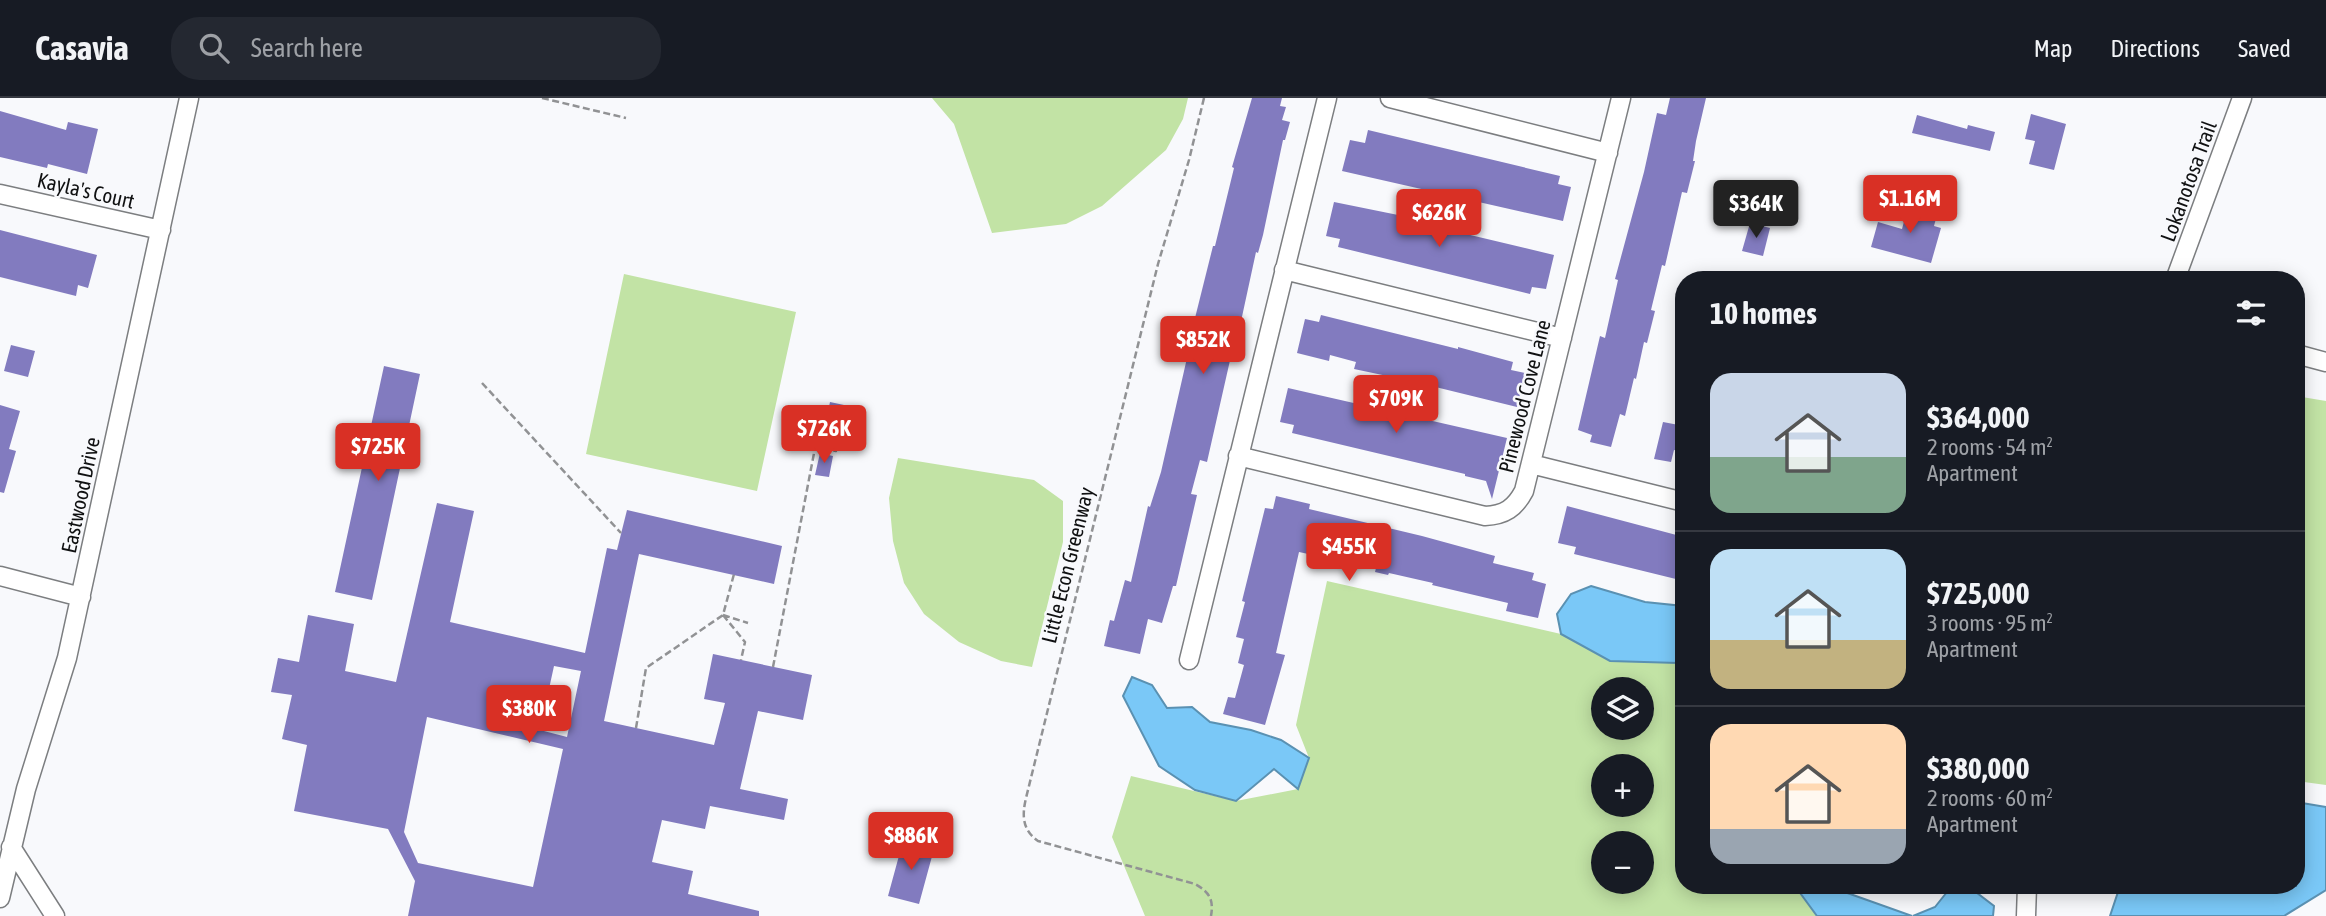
<!DOCTYPE html>
<html lang="en">
<head>
<meta charset="utf-8">
<style>
	:root { --surface:#171b24; --page:#242831; --text:#f1f3f6; --muted:#9ea1a6; --line:#363941; --accent:#d93025 }
	body { margin:0; font-family:"Asap Condensed",sans-serif; background:var(--page); color:var(--text); height:100vh; display:flex; flex-direction:column; font-size:26px; white-space:nowrap }
	* { box-sizing:border-box; margin:0 }
	p { font-size:23px; color:var(--muted) }
	.icon { flex:none; width:38px; height:38px; fill:none; stroke:currentColor; stroke-width:2; stroke-linecap:round; stroke-linejoin:round }
	.map { position:relative; flex:1; overflow:hidden }
	.panel { position:absolute; left:1675px; top:173px; width:630px; height:623px; display:flex; flex-direction:column; background:var(--surface); border-radius:28px; box-shadow:0 4px 18px #0003 }
	.panel>* { flex:none }
	.buttons { position:absolute; left:1591px; top:579px; display:grid; gap:14px }
	.buttons a { display:grid; place-items:center; width:63px; height:63px; border-radius:50%; background:var(--surface); box-shadow:0 4px 18px #0003; font-size:35px }
	.price { position:absolute; translate:-50% -60px; padding:0 16px; border-radius:7px; background:var(--accent); color:#fff; font-size:23px; line-height:46px; filter:drop-shadow(0 2px 4px #0008) }
	.price::after { content:''; position:absolute; left:50%; top:42px; width:21px; height:16px; margin-left:-10px; background:inherit; clip-path:polygon(0 0,100% 0,50% 100%) }
	.price.selected { background:#222; color:#fff }
	ul { padding:0; list-style:none }
	li { display:flex; align-items:center; gap:21px; height:175px; padding:0 35px }
	li+li { border-top:2px solid var(--line) }
	li span { display:grid; place-items:center; flex:none; width:196px; height:140px; border-radius:21px; color:#555 }
	li>.icon { margin-inline-start:auto }
	span .icon { width:84px; height:84px; fill:#fffc; stroke-width:1 }
	li b { font-size:30px }
	h2 { display:flex; justify-content:space-between; align-items:center; height:84px; padding:0 35px; font-size:30px }
	header { display:flex; align-items:center; gap:42px; box-sizing:border-box; height:98px; padding:0 35px; background:var(--surface); border-bottom:2px solid var(--line) }
	header strong { font-size:33px }
	nav { display:flex; gap:38px; margin-inline-start:auto; font-size:24px }
	.search { width:490px; height:63px; background:var(--page); display:flex; align-items:center; gap:18px; box-sizing:border-box; padding:0 24px; border-radius:28px; color:var(--muted); font-size:26px }
	.map>svg:first-child { display:block }
	.green { fill:#c2e3a5; fill-rule:evenodd }
	.water { fill:#7ac8f7; stroke:#5a91b2; stroke-width:2 }
	.building { fill:#827bbf; fill-rule:evenodd }
	.lines { fill:none; stroke-linecap:round; stroke-linejoin:round }
	.minor-casing { stroke:#7c7e80; stroke-width:21 }
	.path { stroke:#919294; stroke-width:2.5; stroke-dasharray:7 3.5; stroke-linecap:butt }
	.minor { stroke:#fff; stroke-width:18 }
	.labels { text-anchor:middle; dominant-baseline:central; stroke-width:5; stroke-linejoin:round; paint-order:stroke }
	.street-label { font-size:21px; fill:#101112; stroke:#f8f9fc }
</style>
</head>
<body>
<header>
<strong>Casavia</strong>
<div class="search"><svg class="icon" aria-label="search" viewBox="0 0 24 24"><circle cx="10" cy="10" r="6"/><path d="M15 15l6 6"/></svg>Search here</div>
<nav><a>Map</a><a>Directions</a><a>Saved</a></nav>
</header>
<div class="map">
<svg width="2326" height="818" viewBox="0 0 2326 818">
	<rect width="100%" height="100%" fill="#f8f9fc"/>
	<path class="green" d="M 932,0 L 1188,0 L 1183,21 L 1166,52 L 1102,108 L 1066,126 L 992,135 L 954,26 Z
		M 624,176 L 796,214 L 757,393 L 586,356 Z
		M 2296,298 L 2326,303 L 2326,687 L 2304,684 L 2296,678 Z
		M 898,360 L 1034,382 L 1063,403 L 1063,444 L 1032,569 L 1001,563 L 959,544 L 924,516 L 904,485 L 893,443 L 889,400 Z
		M 1327,483 L 1561,536 L 1610,563 L 1678,565 L 1684,580 L 1684,788 L 1795,788 L 1817,818 L 1145,818 L 1112,739 L 1131,678 L 1236,703 L 1298,691 L 1309,660 L 1296,627 ZM 1603,592 L 1642,592 L 1642,630 L 1603,630 ZM 1603,668 L 1642,668 L 1642,707 L 1603,707 ZM 1603,746 L 1642,746 L 1642,784 L 1603,784 Z"/>
	<path class="water" d="M 1591,488 L 1645,504 L 1683,508 L 1683,548 L 1678,565 L 1610,563 L 1561,536 L 1557,516 L 1571,496 Z
		M 1132,579 L 1152,587 L 1167,610 L 1192,609 L 1210,624 L 1251,632 L 1281,642 L 1309,660 L 1298,691 L 1274,671 L 1236,703 L 1195,692 L 1159,668 L 1123,598 Z
		M 2296,704 L 2326,709 L 2326,792 L 2284,818 L 2110,818 L 2120,788 L 2296,788 Z
		M 1795,788 L 1833,788 L 1839,792 L 1912,818 L 1817,818 Z
		M 1951,789 L 1977,795 L 1994,808 L 1993,818 L 1913,818 L 1935,809 Z"/>
	<path class="building" d="M 1252,0 L 1282,0 L 1280,8 L 1286,9 L 1282,22 L 1290,24 L 1285,42 L 1283,42 L 1263,137 L 1258,155 L 1256,154 L 1240,228 L 1238,227 L 1207,364 L 1200,362 L 1191,396 L 1197,397 L 1176,488 L 1173,488 L 1162,525 L 1148,521 L 1140,556 L 1104,548 L 1110,522 L 1114,523 L 1125,482 L 1131,484 L 1148,408 L 1150,409 L 1161,374 L 1192,238 L 1189,237 L 1192,223 L 1194,224 L 1213,148 L 1215,148 L 1234,70 L 1232,69 Z
		M 1670,0 L 1706,0 L 1696,43 L 1693,63 L 1695,63 L 1687,95 L 1682,94 L 1665,168 L 1662,167 L 1651,212 L 1655,213 L 1647,245 L 1644,244 L 1636,281 L 1634,280 L 1625,318 L 1620,316 L 1611,349 L 1590,344 L 1592,337 L 1578,332 L 1600,238 L 1605,240 L 1618,182 L 1615,181 L 1644,74 L 1657,15 L 1666,17 Z
		M 0,13 L 66,32 L 68,24 L 98,31 L 87,76 L 48,66 L 47,70 L 0,59 Z
		M 2031,16 L 2066,26 L 2054,72 L 2029,66 L 2035,43 L 2025,41 Z
		M 1917,17 L 1967,31 L 1968,27 L 1995,34 L 1990,53 L 1912,35 Z
		M 1368,32 L 1560,78 L 1558,86 L 1571,89 L 1563,123 L 1342,73 L 1350,42 L 1365,45 Z
		M 1334,104 L 1403,118 L 1403,121 L 1554,157 L 1546,191 L 1532,189 L 1530,196 L 1338,149 L 1340,141 L 1326,138 Z
		M 1909,105 L 1938,113 L 1934,128 L 1941,130 L 1931,165 L 1871,149 L 1878,124 L 1902,131 Z
		M 1750,125 L 1770,130 L 1763,158 L 1742,153 Z
		M 0,132 L 97,157 L 88,190 L 78,187 L 76,198 L 0,179 Z
		M 1321,217 L 1458,251 L 1458,249 L 1513,264 L 1511,272 L 1525,275 L 1517,309 L 1411,283 L 1354,271 L 1356,264 L 1330,257 L 1329,263 L 1297,255 L 1305,221 L 1319,224 Z
		M 11,247 L 35,253 L 28,279 L 4,273 Z
		M 384,268 L 420,276 L 372,502 L 335,494 Z
		M 1288,290 L 1507,340 L 1492,401 L 1486,383 L 1465,378 L 1465,376 L 1292,335 L 1294,327 L 1280,324 Z
		M 830,304 L 844,307 L 839,330 L 825,327 Z
		M 0,307 L 20,313 L 9,351 L 16,353 L 4,395 L 0,394 Z
		M 1663,324 L 1684,328 L 1684,354 L 1674,352 L 1671,364 L 1654,361 Z
		M 820,355 L 833,358 L 829,379 L 815,377 Z
		M 1276,398 L 1310,406 L 1309,411 L 1422,438 L 1495,458 L 1493,465 L 1534,475 L 1532,482 L 1546,486 L 1538,520 L 1506,513 L 1508,505 L 1432,487 L 1433,485 L 1389,475 L 1388,477 L 1375,474 L 1377,466 L 1352,460 L 1350,465 L 1299,454 L 1276,555 L 1285,557 L 1265,627 L 1223,616 L 1228,599 L 1235,600 L 1244,567 L 1238,565 L 1244,541 L 1236,539 L 1245,504 L 1242,503 L 1265,410 L 1273,411 Z
		M 437,405 L 474,413 L 450,524 L 585,555 L 607,450 L 617,452 L 627,412 L 782,448 L 774,486 L 639,456 L 604,623 L 714,647 L 725,605 L 704,601 L 713,556 L 812,577 L 803,622 L 758,613 L 740,691 L 788,701 L 784,722 L 710,708 L 705,731 L 662,722 L 652,764 L 693,773 L 688,796 L 759,813 L 759,818 L 408,818 L 415,783 L 388,731 L 294,713 L 307,647 L 282,641 L 292,597 L 271,594 L 278,560 L 299,564 L 308,517 L 354,526 L 345,573 L 396,584 ZM 554,568 L 581,573 L 567,639 L 540,632 ZM 427,619 L 563,651 L 533,789 L 418,765 L 404,734 Z
		M 1567,408 L 1684,439 L 1684,483 L 1574,456 L 1576,449 L 1558,445 Z
		M 903,743 L 934,751 L 919,806 L 888,798 Z"/>
	<g class="lines">
		<g class="minor-casing">
			<path id="minor" d="M 1390,0 L 1608,55
				M 0,96 L 161,132
				M 1284,172 L 1562,240
				M 2175,182 L 2242,0
				M 2296,256 L 2326,264
				M 1238,358 L 1485,418 C 1505,417 1515,410 1524,393 L 1621,0
				M 1531,366 L 1684,404
				M 0,478 L 81,499
				M 1189,562 L 1327,0
				M 11,749 L 55,818
				M 0,800 L 26,691 L 67,560 L 189,0
				M 2026,818 L 2027,788"/>
		</g>
		<path class="path" d="M 542,0 L 626,20
			M 1204,0 L 1189,62 L 1158,166 L 1026,700 C 1022,717 1022,732 1038,743 L 1195,786 C 1209,794 1214,801 1211,818
			M 482,285 L 621,435
			M 723,517 L 745,544 L 741,562
			M 723,517 L 748,525
			M 773,569 L 815,350 L 836,353 L 843,325
			M 636,630 L 646,570 L 723,517 L 734,476"/>
		<use href="#minor" class="minor"/>
	</g>
	<g class="labels">
		<g class="street-label">
			<text transform="translate(2188 83) rotate(-70)">Lokanotosa Trail</text>
			<text transform="translate(86 92) rotate(13)">Kayla's Court</text>
			<text transform="translate(1524 298) rotate(-76)">Pinewood Cove Lane</text>
			<text transform="translate(80 397) rotate(-78)">Eastwood Drive</text>
			<text transform="translate(1067 467) rotate(-76)">Little Econ Greenway</text>
		</g>
	</g>
</svg>
<div class="buttons">
<a><svg class="icon" aria-label="layers" viewBox="0 0 24 24"><path d="M12 4l9 5-9 5-9-5zM3 14l9 5 9-5"/></svg></a>
<a>+</a>
<a>−</a>
</div>
<b class="price" style="left:1910px;top:137px">$1.16M</b>
<b class="price selected" style="left:1756px;top:142px">$364K</b>
<b class="price" style="left:1439px;top:151px">$626K</b>
<b class="price" style="left:1203px;top:278px">$852K</b>
<b class="price" style="left:1396px;top:337px">$709K</b>
<b class="price" style="left:824px;top:367px">$726K</b>
<b class="price" style="left:378px;top:385px">$725K</b>
<b class="price" style="left:1349px;top:485px">$455K</b>
<b class="price" style="left:529px;top:647px">$380K</b>
<b class="price" style="left:911px;top:774px">$886K</b>
<section class="panel">
<h2>10 homes<svg class="icon" aria-label="filters" viewBox="0 0 24 24"><path d="M4 7h16M4 17h16"/><circle cx="9" cy="7" r="2"/><circle cx="15" cy="17" r="2"/></svg></h2>
<ul>
<li><span style="background:linear-gradient(#c9d6e8 60%,#7fa58c 0)"><svg class="icon" aria-label="home" viewBox="0 0 24 24"><path d="M3 11l9-7 9 7M6 9v11h12V9"/></svg></span><div><b>$364,000</b><p>2 rooms · 54 m²</p><p>Apartment</p></div></li>
<li><span style="background:linear-gradient(#bfe0f5 65%,#c2b280 0)"><svg class="icon" aria-label="home" viewBox="0 0 24 24"><path d="M3 11l9-7 9 7M6 9v11h12V9"/></svg></span><div><b>$725,000</b><p>3 rooms · 95 m²</p><p>Apartment</p></div></li>
<li><span style="background:linear-gradient(#ffd9b3 75%,#9aa5b1 0)"><svg class="icon" aria-label="home" viewBox="0 0 24 24"><path d="M3 11l9-7 9 7M6 9v11h12V9"/></svg></span><div><b>$380,000</b><p>2 rooms · 60 m²</p><p>Apartment</p></div></li>
</ul>
</section>
</div>
</body>
</html>
